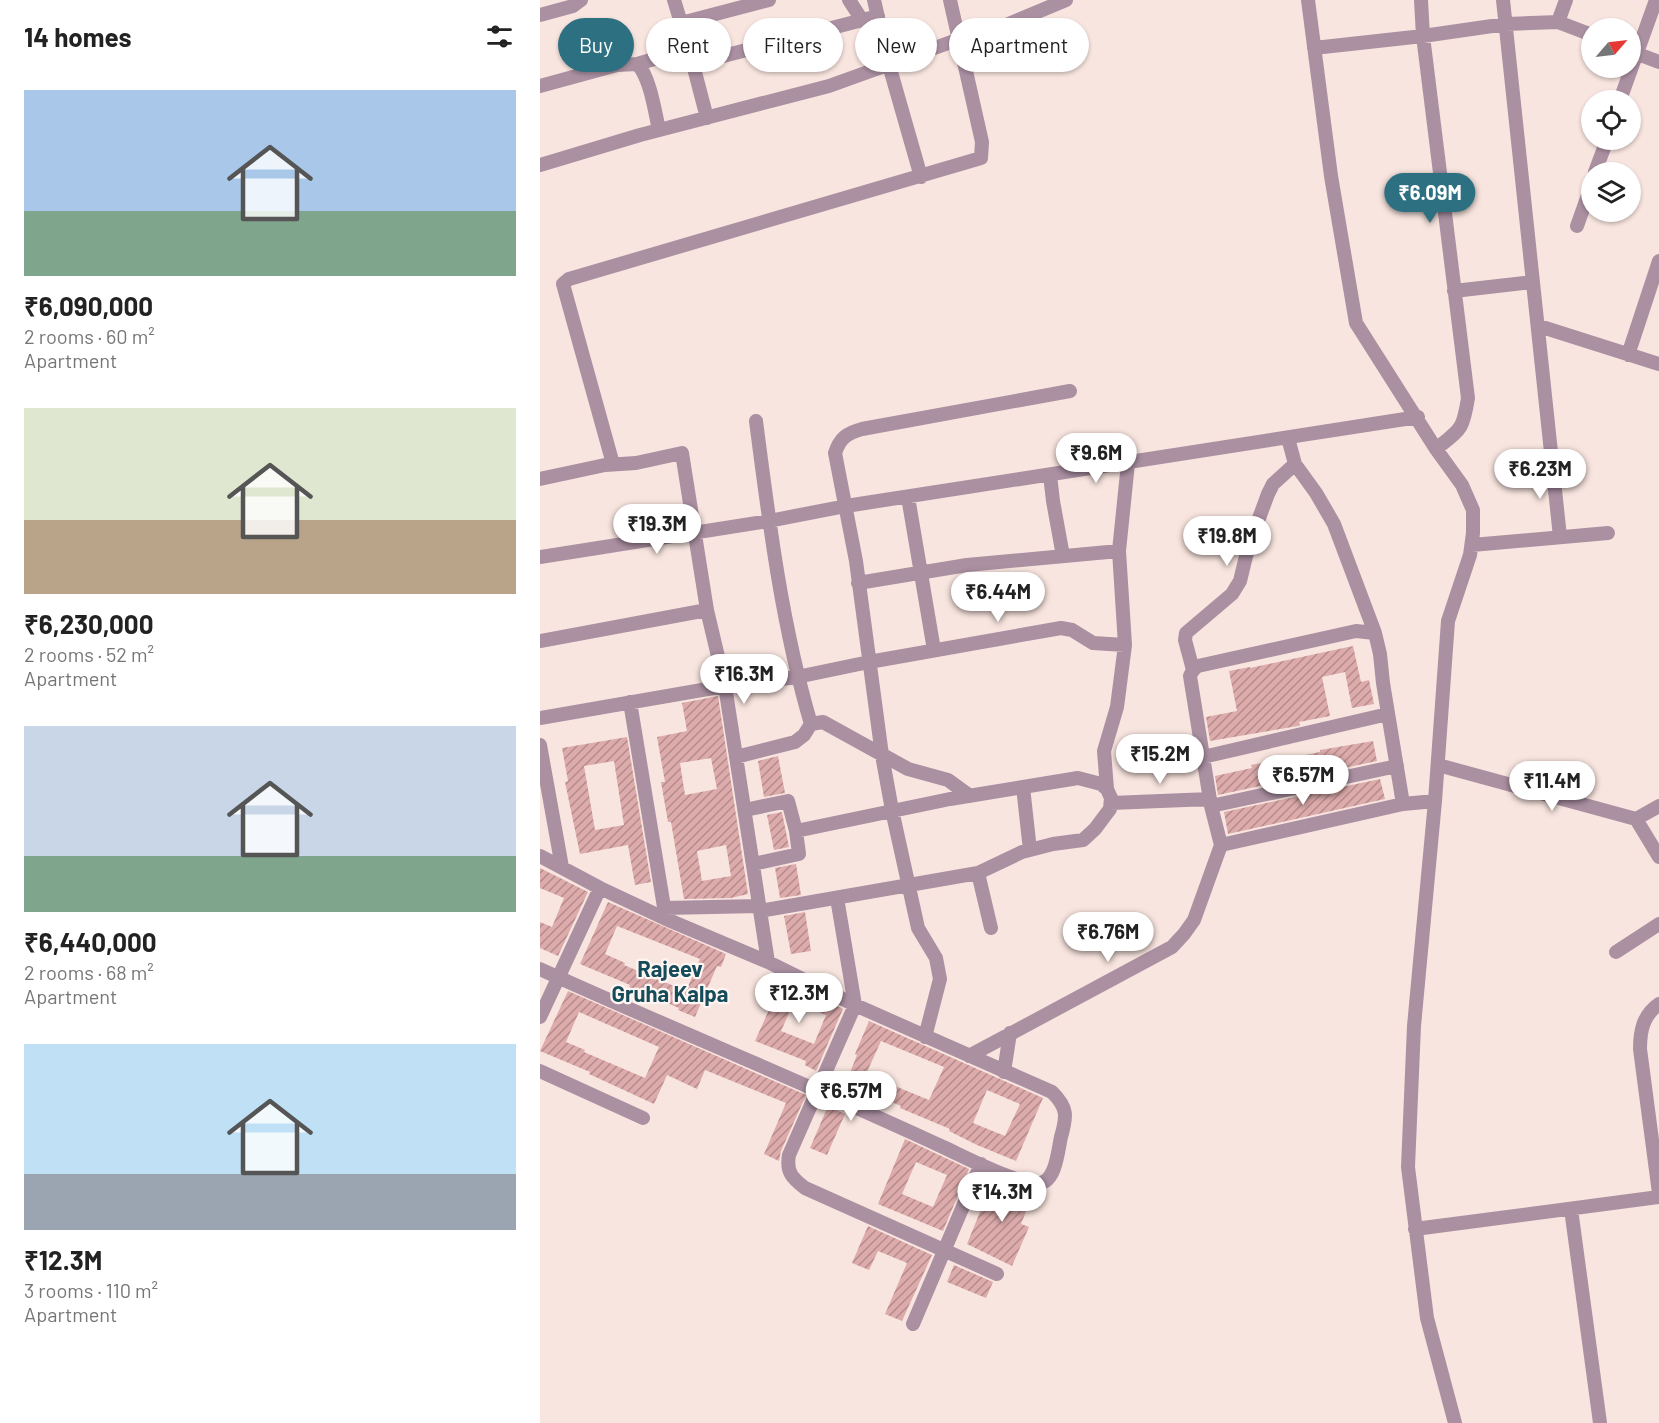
<!DOCTYPE html>
<html lang="en">
<head>
<meta charset="utf-8">
<style>
	:root { --surface:#fff; --page:#f2f2f2; --text:#222; --muted:#767676; --accent:#2d7081 }
	body { margin:0; font-family:Barlow,sans-serif; background:var(--page); color:var(--text); height:100vh; display:flex; flex-direction:column; font-size:22px; white-space:nowrap }
	* { box-sizing:border-box; margin:0 }
	p { font-size:20px; color:var(--muted) }
	.icon { flex:none; width:33px; height:33px; fill:none; stroke:currentColor; stroke-width:2; stroke-linecap:round; stroke-linejoin:round }
	.map { position:relative; flex:1; overflow:hidden }
	.details { display:flex; flex-direction:column; background:var(--surface); width:540px }
	.details>* { flex:none }
	.top-card { position:absolute; left:18px; top:18px; width:570px; height:54px; display:flex; gap:12px }
	.needle { width:39px; rotate:62deg }
	.controls { position:absolute; left:1041px; top:18px; display:grid; gap:12px }
	.controls a { display:grid; place-items:center; width:60px; height:60px; border-radius:50%; background:var(--surface); box-shadow:0 2px 4px #0004; font-size:30px }
	.price { position:absolute; translate:-50% -51px; padding:0 14px; border-radius:21px; background:#fff; color:#222; font-size:20px; line-height:39px; filter:drop-shadow(0 2px 3px #0008) }
	.price::after { content:''; position:absolute; left:50%; top:36px; width:18px; height:14px; margin-left:-9px; background:inherit; clip-path:polygon(0 0,100% 0,50% 100%) }
	.price.on { background:var(--accent); color:#fff }
	ul { padding:0; list-style:none }
	li { display:grid; align-content:center; gap:12px; height:318px; padding:0 24px }
	li span { display:grid; place-items:center; height:186px; border-radius:0px; color:#555 }
	li>.icon { margin-inline-start:auto }
	span .icon { width:108px; height:108px; fill:#fffc; stroke-width:1 }
	li b { font-size:26px }
	h2 { display:flex; justify-content:space-between; align-items:center; height:72px; padding:0 24px; font-size:26px }
	.pill { padding:0 21px; border-radius:27px; background:var(--surface); box-shadow:0 2px 4px #0004; font-size:21px; line-height:54px }
	.pill.on { background:var(--accent); color:#fff }
	main { display:flex; flex:1; min-height:0 }
	.map>svg:first-child { display:block }
	.building { fill:url(#building-hatch); fill-rule:evenodd }
	.lines { fill:none; stroke-linecap:round; stroke-linejoin:round }
	.minor { stroke:#ab90a2; stroke-width:14 }
	.labels { text-anchor:middle; dominant-baseline:central; stroke-width:4.5; stroke-linejoin:round; paint-order:stroke }
	.district-label { font-size:22px; font-weight:bold; fill:#154c5a; stroke:#fff5f2 }
</style>
</head>
<body>
<main>
<section class="details">
<h2>14 homes<svg class="icon" aria-label="filters" viewBox="0 0 24 24"><path d="M4 7h16M4 17h16"/><circle cx="9" cy="7" r="2"/><circle cx="15" cy="17" r="2"/></svg></h2>
<ul>
<li><span style="background:linear-gradient(#a9c7e8 65%,#7fa58c 0)"><svg class="icon" aria-label="home" viewBox="0 0 24 24"><path d="M3 11l9-7 9 7M6 9v11h12V9"/></svg></span><div><b>₹6,090,000</b><p>2 rooms · 60 m²</p><p>Apartment</p></div></li>
<li><span style="background:linear-gradient(#dfe7d0 60%,#b9a48a 0)"><svg class="icon" aria-label="home" viewBox="0 0 24 24"><path d="M3 11l9-7 9 7M6 9v11h12V9"/></svg></span><div><b>₹6,230,000</b><p>2 rooms · 52 m²</p><p>Apartment</p></div></li>
<li><span style="background:linear-gradient(#c9d6e8 70%,#7fa58c 0)"><svg class="icon" aria-label="home" viewBox="0 0 24 24"><path d="M3 11l9-7 9 7M6 9v11h12V9"/></svg></span><div><b>₹6,440,000</b><p>2 rooms · 68 m²</p><p>Apartment</p></div></li>
<li><span style="background:linear-gradient(#bfe0f5 70%,#9aa5b1 0)"><svg class="icon" aria-label="home" viewBox="0 0 24 24"><path d="M3 11l9-7 9 7M6 9v11h12V9"/></svg></span><div><b>₹12.3M</b><p>3 rooms · 110 m²</p><p>Apartment</p></div></li>
</ul>
</section>
<div class="map">
<svg width="1119" height="1423" viewBox="0 0 1119 1423">
	<defs>
		<pattern id="building-hatch" width="6" height="6" patternUnits="userSpaceOnUse" patternTransform="scale(1.5)"><rect width="6" height="6" fill="#ddabac"/><path d="M-1 1l2-2M0 6l6-6M5 7l2-2" fill="none" stroke="#b48b8b"/></pattern>
	</defs>
	<rect width="100%" height="100%" fill="#f9e5df"/>
	<path class="building" d="M 813,646 L 821,682 L 829,680 L 834,704 L 812,708 L 805,672 L 782,677 L 790,716 L 759,722 L 760,725 L 758,726 L 670,741 L 666,717 L 697,711 L 689,671 L 710,667 L 710,668 Z
		M 178,696 L 208,894 L 191,898 L 144,899 L 131,822 L 128,822 L 121,782 L 125,782 L 117,737 L 147,731 L 142,703 ZM 171,758 L 177,789 L 145,795 L 140,763 ZM 186,845 L 191,876 L 162,881 L 157,851 Z
		M 87,737 L 111,882 L 95,885 L 88,845 L 40,854 L 25,782 L 28,781 L 22,748 ZM 74,761 L 84,825 L 55,830 L 44,766 Z
		M 833,741 L 837,761 L 678,795 L 675,776 L 712,768 L 711,765 L 732,761 L 733,762 L 780,752 L 780,750 Z
		M 238,756 L 245,793 L 224,797 L 218,761 Z
		M 840,779 L 845,799 L 688,834 L 684,812 Z
		M 242,812 L 249,847 L 234,850 L 227,815 Z
		M 256,864 L 261,895 L 240,898 L 235,868 Z
		M 0,868 L 48,892 L 18,956 L 0,948 L 0,922 L 12,927 L 24,898 L 0,888 Z
		M 68,902 L 186,954 L 181,967 L 177,966 L 155,1017 L 138,1010 L 139,1008 L 89,987 L 90,985 L 40,964 ZM 77,926 L 160,959 L 146,991 L 84,965 L 85,963 L 65,954 Z
		M 265,912 L 271,951 L 251,954 L 244,916 Z
		M 243,979 L 303,1009 L 276,1071 L 265,1065 L 266,1061 L 215,1041 ZM 254,1002 L 286,1015 L 274,1044 L 241,1031 Z
		M 28,991 L 266,1095 L 241,1151 L 239,1161 L 224,1154 L 246,1103 L 165,1070 L 157,1089 L 127,1075 L 114,1104 L 49,1074 L 50,1072 L 0,1051 ZM 39,1012 L 119,1047 L 105,1078 L 44,1052 L 45,1050 L 26,1042 Z
		M 329,1021 L 503,1098 L 476,1161 L 437,1145 L 409,1131 L 410,1129 L 360,1108 L 361,1106 L 306,1083 L 317,1055 L 315,1054 ZM 341,1041 L 404,1067 L 389,1100 L 350,1084 L 351,1082 L 327,1072 ZM 447,1090 L 480,1104 L 465,1136 L 433,1123 Z
		M 288,1106 L 305,1114 L 287,1155 L 270,1148 Z
		M 365,1139 L 429,1169 L 403,1231 L 338,1204 ZM 376,1162 L 407,1175 L 393,1207 L 362,1194 Z
		M 453,1180 L 493,1194 L 481,1224 L 489,1227 L 472,1266 L 427,1244 Z
		M 328,1226 L 392,1255 L 362,1321 L 345,1314 L 367,1263 L 338,1251 L 329,1270 L 312,1263 Z
		M 414,1265 L 453,1282 L 446,1298 L 407,1282 Z"/>
	<g class="lines">
		<path class="minor" d="M 134,0 L 149,49
			M 309,0 L 322,20
			M 334,0 L 349,65 L 381,177
			M 768,0 L 791,176 L 816,323 L 896,449 L 922,485 L 933,510 L 933,533 L 930,555 L 908,621 L 895,801 L 874,1026 L 868,1167 L 887,1318 L 915,1423
			M 881,0 L 883,36 L 928,398 C 923,430 921,429 896,449
			M 963,0 L 1020,537
			M 0,15 L 33,6 L 41,0
			M 1018,22 L 1026,0
			M 141,23 L 229,0
			M 774,48 L 883,36 L 966,24 L 1018,22 L 1052,35
			M 1090,51 L 1119,62
			M 97,64 L 149,49 L 167,118
			M 152,64 L 338,16
			M 0,86 L 77,65 L 97,64 C 110,76 115,112 119,130
			M 1080,100 L 1116,0
			M 0,165 L 100,135 L 289,86 L 414,41 L 447,33 L 526,0
			M 1055,172 L 1067,140
			M 1037,226 L 1052,184
			M 914,291 L 993,282
			M 999,326 L 1119,364
			M 1088,355 L 1119,261
			M 216,421 C 229,522 242,626 271,724
			M 748,438 L 755,464 L 776,493 L 794,524 L 835,633
			M 73,464 L 23,284 L 29,279 L 441,158 L 442,142 L 410,0
			M 510,475 L 513,501 L 523,556
			M 0,479 L 65,465 L 96,463 L 142,453 L 167,610 L 185,686 L 228,962
			M 368,497 L 394,650
			M 932,545 L 1068,533
			M 0,557 L 229,521 L 306,506 L 878,417
			M 318,583 L 427,565 L 579,551
			M 0,641 L 167,610
			M 653,670 L 645,640 L 646,633 L 692,594 L 700,581 L 708,548 L 728,494 L 733,484 L 755,464
			M 90,702 L 126,919
			M 0,718 L 185,686 L 257,677 L 329,662 L 521,628 L 532,630 L 553,643 L 585,645
			M 0,745 L 22,867
			M 196,757 L 255,742 L 264,735 L 271,724 L 283,722 L 368,769 L 408,780 L 430,796
			M 663,757 L 848,714
			M 898,765 L 1096,819 L 1119,806
			M 483,787 L 490,850
			M 567,789 L 564,751 L 577,707 L 585,645 L 579,551 L 588,463
			M 571,803 L 670,799
			M 671,806 L 857,766
			M 205,810 L 248,801 L 256,831 L 410,799 L 538,778 L 561,784 L 567,789 L 571,798 L 570,809 L 555,829 L 543,840 L 513,844 L 482,852 L 438,873 L 220,911
			M 1096,819 L 1119,857
			M 681,845 L 863,804 L 895,801
			M 0,856 L 60,888 L 126,919 L 228,962 L 315,1005 L 512,1092 C 528,1108 527,1116 521,1137 C 518,1150 516,1181 500,1183 C 481,1187 423,1156 403,1147 C 270,1085 134,1030 0,969
			M 213,864 L 259,854 L 256,831
			M 438,873 L 451,928
			M 297,898 L 315,1005 L 249,1155 C 246,1172 252,1178 265,1188 L 457,1274
			M 124,908 L 220,906
			M 1076,952 L 1119,924
			M 1119,1004 C 1103,1015 1100,1031 1100,1049 L 1119,1193
			M 0,1017 L 60,888
			M 385,1037 L 400,979 L 396,958 L 378,928 L 352,810 L 342,755 L 316,561 L 295,453 C 300,438 307,433 322,429 L 530,391
			M 429,1056 L 632,947 L 644,934 L 654,920 L 681,845 L 671,806 L 650,676 L 653,670 L 658,666 L 816,631 L 835,633 L 840,654 L 843,683 L 863,804
			M 0,1071 L 103,1118
			M 464,1072 L 470,1033
			M 1031,1209 L 1060,1423
			M 875,1229 L 1119,1197
			M 373,1324 L 441,1164"/>
	</g>
	<g class="labels">
		<g class="district-label">
			<text x="130" y="968">Rajeev<tspan x="130" dy="25">Gruha Kalpa</tspan></text>
		</g>
	</g>
</svg>
<div class="controls">
<a><svg class="needle" viewBox="-14 -14 28 28"><path d="M0-13l5 13h-10z" fill="#e53935"/><path d="M0 13l5-13h-10z" fill="#767676"/></svg></a>
<a><svg class="icon" aria-label="locate" viewBox="0 0 24 24"><circle cx="12" cy="12" r="6"/><path d="M12 2v4M12 18v4M2 12h4M18 12h4"/></svg></a>
<a><svg class="icon" aria-label="layers" viewBox="0 0 24 24"><path d="M12 4l9 5-9 5-9-5zM3 14l9 5 9-5"/></svg></a>
</div>
<b class="price on" style="left:890px;top:224px">₹6.09M</b>
<b class="price" style="left:556px;top:484px">₹9.6M</b>
<b class="price" style="left:1000px;top:500px">₹6.23M</b>
<b class="price" style="left:117px;top:555px">₹19.3M</b>
<b class="price" style="left:687px;top:567px">₹19.8M</b>
<b class="price" style="left:458px;top:623px">₹6.44M</b>
<b class="price" style="left:204px;top:705px">₹16.3M</b>
<b class="price" style="left:620px;top:785px">₹15.2M</b>
<b class="price" style="left:763px;top:806px">₹6.57M</b>
<b class="price" style="left:1012px;top:812px">₹11.4M</b>
<b class="price" style="left:568px;top:963px">₹6.76M</b>
<b class="price" style="left:259px;top:1024px">₹12.3M</b>
<b class="price" style="left:311px;top:1122px">₹6.57M</b>
<b class="price" style="left:462px;top:1223px">₹14.3M</b>
<div class="top-card">
<a class="pill on">Buy</a>
<a class="pill">Rent</a>
<a class="pill">Filters</a>
<a class="pill">New</a>
<a class="pill">Apartment</a>
</div>
</div>
</main>
</body>
</html>
